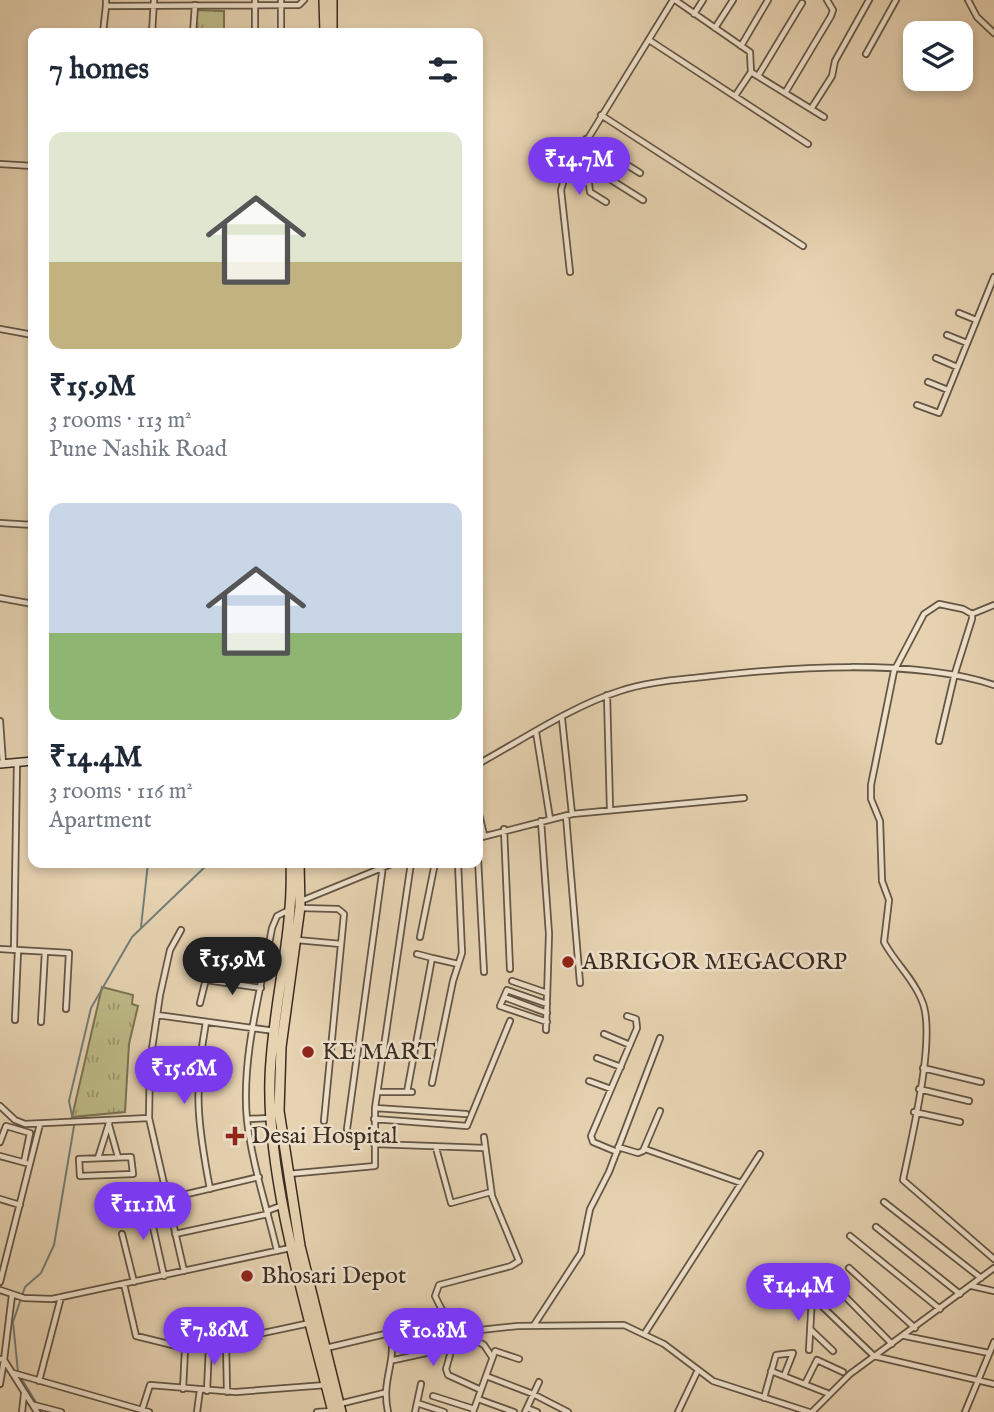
<!DOCTYPE html>
<html lang="en">
<head>
<meta charset="utf-8">
<style>
	:root { --surface:#fff; --page:#f6f6f7; --text:#1f2937; --muted:#747a83; --accent:#7c3aed }
	body { margin:0; font-family:"IM FELL English",serif; background:var(--page); color:var(--text); height:100vh; display:flex; flex-direction:column; font-size:26px; white-space:nowrap }
	* { box-sizing:border-box; margin:0 }
	p { font-size:23px; color:var(--muted) }
	.icon { flex:none; width:38px; height:38px; fill:none; stroke:currentColor; stroke-width:2; stroke-linecap:round; stroke-linejoin:round }
	.map { position:relative; flex:1; overflow:hidden }
	.sheet { position:absolute; left:28px; top:28px; width:455px; height:840px; display:flex; flex-direction:column; background:var(--surface); border-radius:14px; box-shadow:0 4px 10px #0003 }
	.sheet>* { flex:none }
	.fabs { position:absolute; left:903px; top:21px; display:grid; gap:14px }
	.fabs a { display:grid; place-items:center; width:70px; height:70px; border-radius:14px; background:var(--surface); box-shadow:0 4px 10px #0003; font-size:35px }
	.price { position:absolute; translate:-50% -60px; padding:0 16px; border-radius:24px; background:var(--accent); color:#fff; font-size:23px; line-height:46px; filter:drop-shadow(0 2px 4px #0008) }
	.price::after { content:''; position:absolute; left:50%; top:42px; width:21px; height:16px; margin-left:-10px; background:inherit; clip-path:polygon(0 0,100% 0,50% 100%) }
	.price.current { background:#222; color:#fff }
	ul { padding:0; list-style:none }
	li { display:grid; align-content:center; gap:14px; height:371px; padding:0 21px }
	li span { display:grid; place-items:center; height:217px; border-radius:14px; color:#555 }
	li>.icon { margin-inline-start:auto }
	span .icon { width:126px; height:126px; fill:#fffc; stroke-width:1 }
	li b { font-size:30px }
	h2 { display:flex; justify-content:space-between; align-items:center; height:84px; padding:0 21px; font-size:30px }
	.map>svg:first-child { display:block }
	.park { fill:url(#park-tufts); stroke:#7b7354; stroke-width:2 }
	.lines { fill:none; stroke-linecap:round; stroke-linejoin:round }
	.stream { stroke:#737f7a; stroke-width:2 }
	.street-casing { stroke:#645645; stroke-width:8 }
	.secondary-casing { stroke:#392c21; stroke-width:10 }
	.highway-casing { stroke:#392c21; stroke-width:12 }
	.street { stroke:#efe2cd; stroke-width:4.5 }
	.secondary { stroke:#efe2cd; stroke-width:7 }
	.highway { stroke:#e7d3b2; stroke-width:9 }
	.poi-dot { fill:#8f2418; stroke:#efe2cd; stroke-width:2.5 }
	.labels { text-anchor:middle; dominant-baseline:central; stroke-width:5; stroke-linejoin:round; paint-order:stroke }
	.poi-label { font-size:24px; fill:#392c21; stroke:#efe2cd; text-anchor:start }
</style>
</head>
<body>
<div class="map">
<svg width="994" height="1412" viewBox="0 0 994 1412">
	<defs>
		<pattern id="park-tufts" width="24" height="20" patternUnits="userSpaceOnUse" patternTransform="scale(1.75)"><rect width="24" height="20" fill="#bdba87"/><path d="M3 7l-1-3M5 7V3M7 7l1-3M15 17l-1-3M17 17v-4M19 17l1-3" fill="none" stroke="#9b976e"/></pattern>
	</defs>
	<rect width="100%" height="100%" fill="#e7d3b2"/>
	<filter id="stains"><feTurbulence type="fractalNoise" baseFrequency=".00286" numOctaves="4"/><feColorMatrix values="0 0 0 0 .2 0 0 0 0 .09 0 0 0 0 .02 0 0 0 .5 -.17"/></filter>
	<radialGradient id="worn" r=".72"><stop offset=".6" stop-color="#630" stop-opacity="0"/><stop offset="1" stop-color="#630" stop-opacity=".3"/></radialGradient>
	<path class="park" d="M 197,10 L 224,11 L 224,33 L 195,33 Z
		M 102,987 L 133,995 L 132,1004 L 138,1006 L 129,1044 L 125,1112 L 72,1117 Z"/>
	<g class="lines">
		<path class="stream" d="M 478,736 L 482,734
			M 141,927 L 148,863
			M 18,1372 L 13,1322 L 25,1287 L 41,1273 L 54,1245 L 74,1126 L 69,1101 L 91,1008 L 132,937 L 209,863
			M 21,1378 L 42,1412"/>
		<g class="street-casing">
			<path id="street" d="M 106,0 L 106,6 L 299,5 L 304,0
				M 675,0 L 750,52 L 751,72 L 824,117
				M 968,0 L 977,17 L 994,33
				M 694,14 L 703,0
				M 715,28 L 733,0
				M 103,33 L 106,6
				M 152,33 L 154,0
				M 193,33 L 195,5
				M 255,33 L 255,0
				M 281,33 L 281,0
				M 649,40 L 808,144
				M 741,46 L 768,0
				M 866,54 L 896,0
				M 758,76 L 802,3
				M 785,93 L 831,16 L 833,10 L 827,0
				M 735,96 L 751,72
				M 811,109 L 832,76 L 835,61 L 869,0
				M 601,115 L 803,246
				M 586,139 L 640,173
				M 575,157 L 643,200
				M 0,164 L 33,166
				M 567,170 L 589,184 L 590,192 L 606,202
				M 570,272 L 561,190 L 565,176 L 673,0
				M 959,313 L 976,320
				M 0,329 L 33,335
				M 947,335 L 967,343
				M 936,358 L 957,367
				M 928,382 L 948,390
				M 917,405 L 939,413 L 994,277
				M 0,523 L 33,525
				M 0,598 L 33,604
				M 972,614 L 994,605
				M 607,695 L 610,809
				M 562,719 L 572,814
				M 0,721 L 3,764
				M 536,732 L 550,819
				M 939,741 L 955,673 L 972,619 L 972,614 L 963,609 L 939,604 L 924,614 L 894,671 L 871,785 L 871,799 L 880,821 L 882,881 L 889,900 L 884,942 C 895,963 914,979 922,1001 C 937,1036 911,1140 903,1180 L 994,1259
				M 478,764 C 522,740 572,706 620,691 C 646,682 676,680 703,677 C 790,667 912,658 994,685
				M 478,810 L 484,835
				M 566,816 L 580,983
				M 541,821 L 549,934 L 546,1030
				M 504,829 L 510,969
				M 478,838 L 572,814 L 744,798
				M 478,859 L 484,972
				M 301,901 L 394,863
				M 301,908 L 338,909 L 344,914 L 324,1121
				M 181,930 L 170,950 L 160,995 L 150,1062 L 149,1118 L 184,1271
				M 420,937 L 435,863
				M 297,940 L 341,944
				M 0,949 L 69,953 L 66,1009
				M 14,950 L 17,762
				M 226,954 L 266,960
				M 417,954 L 432,958
				M 206,980 L 261,988
				M 512,981 L 547,993
				M 504,997 L 547,1013
				M 200,1003 L 215,943
				M 157,1015 L 275,1031
				M 15,1020 L 18,950
				M 41,1022 L 45,952
				M 206,1022 C 194,1090 197,1121 210,1189
				M 547,1022 L 500,1006 L 507,990 L 547,1004
				M 604,1034 L 630,1045
				M 597,1058 L 621,1067
				M 150,1062 L 197,1070
				M 923,1068 L 981,1082
				M 589,1081 L 611,1089
				M 432,1083 L 453,981 L 462,953 L 458,863
				M 919,1089 L 969,1101
				M 378,1092 L 412,1092
				M 407,1092 L 432,958 L 458,964
				M 0,1106 L 15,1120 L 25,1124 L 149,1118
				M 375,1108 L 466,1114
				M 914,1112 L 960,1122
				M 247,1119 L 271,1118
				M 374,1119 L 467,1126 L 510,1021
				M 109,1125 L 118,1157
				M 347,1129 L 383,866
				M 484,1137 L 492,1196 L 519,1261 L 511,1266 L 439,1285 L 435,1296 L 442,1310 L 480,1330 L 518,1326 L 624,1325 L 664,1344 L 713,1381 L 809,1412
				M 0,1142 L 6,1126 L 30,1133 L 24,1162
				M 374,1144 L 485,1148
				M 618,1147 L 638,1153 L 643,1151 L 660,1111
				M 436,1148 L 451,1203 L 491,1192
				M 645,1149 L 741,1183
				M 617,1152 L 593,1142 L 591,1136 L 637,1028 L 636,1019 L 627,1016
				M 0,1156 L 26,1163
				M 131,1157 L 133,1174 L 80,1176 L 79,1159 Z
				M 98,1158 L 110,1120
				M 288,1174 L 375,1166 L 375,1108 L 411,863
				M 0,1199 L 20,1205
				M 166,1199 L 259,1177
				M 884,1202 L 981,1278
				M 149,1209 L 164,1276
				M 267,1211 L 283,1205
				M 876,1227 L 960,1294
				M 122,1234 L 134,1282
				M 175,1234 L 268,1214
				M 850,1236 L 940,1309
				M 277,1251 C 267,1208 252,1164 247,1120 C 241,1057 261,990 272,928 L 277,916 L 289,910
				M 849,1268 L 915,1328
				M 819,1270 L 892,1344
				M 0,1282 L 40,1124
				M 124,1284 L 136,1336 L 189,1349 L 310,1323
				M 972,1286 L 994,1291
				M 802,1287 L 874,1356 L 994,1384
				M 0,1290 L 24,1298 L 52,1299 L 290,1248
				M 12,1295 L 4,1360 L 37,1412
				M 534,1325 L 581,1253 L 590,1209 L 609,1172 L 660,1038
				M 811,1330 L 833,1351
				M 645,1333 L 760,1154
				M 466,1335 L 484,1345 L 492,1357
				M 905,1336 L 989,1353
				M 226,1342 L 227,1392
				M 326,1348 L 432,1323 L 442,1310
				M 452,1348 L 446,1369 L 448,1375 L 481,1390
				M 809,1350 L 812,1297
				M 0,1359 L 4,1360 L 0,1384
				M 394,1360 L 453,1347 L 473,1329
				M 771,1371 L 827,1393
				M 13,1373 L 149,1412
				M 486,1376 L 533,1394 L 568,1412
				M 39,1381 L 61,1297
				M 805,1384 L 817,1360 L 843,1372
				M 183,1389 L 185,1349
				M 207,1391 L 209,1346
				M 433,1396 L 474,1409
				M 764,1398 L 776,1355 L 793,1353 L 784,1376
				M 478,1399 L 514,1412
				M 417,1403 L 444,1412
				M 339,1404 L 384,1393
				M 34,1405 L 61,1412
				M 527,1408 L 537,1412
				M 142,1410 L 150,1385 L 236,1392 L 326,1385
				M 22,1412 L 24,1394
				M 197,1412 L 200,1390
				M 317,1412 L 332,1411
				M 388,1412 C 381,1379 396,1366 391,1333
				M 415,1412 L 421,1384
				M 473,1412 L 495,1351 L 519,1359
				M 525,1412 L 539,1382
				M 678,1412 L 697,1372
				M 812,1412 L 850,1374 L 994,1268
				M 965,1412 L 994,1342"/>
		</g>
		<g class="secondary-casing">
			<path id="secondary" d="M 0,764 L 33,761"/>
		</g>
		<g class="highway-casing">
			<path id="highway" d="M 324,0 L 325,33
				M 332,0 L 332,33
				M 291,863 C 294,936 272,1006 270,1079 C 267,1181 308,1312 333,1412
				M 299,863 L 300,907 L 281,1047 L 279,1111 L 300,1246 L 341,1412"/>
		</g>
		<use href="#street" class="street"/>
		<use href="#secondary" class="secondary"/>
		<use href="#highway" class="highway"/>
	</g>
	<g class="poi-dot">
		<circle cx="568" cy="962" r="7"/>
		<circle cx="308" cy="1052" r="7"/>
		<path d="M231.5 1125.5h7v7h7v7h-7v7h-7v-7h-7v-7h7z"/>
		<circle cx="247" cy="1276" r="7"/>
	</g>
	<g class="labels">
		<g class="poi-label">
			<text x="582" y="962">ABRIGOR MEGACORP</text>
			<text x="322" y="1052">KE MART</text>
			<text x="251" y="1136">Desai Hospital</text>
			<text x="261" y="1276">Bhosari Depot</text>
		</g>
	</g>
	<rect width="100%" height="100%" filter="url(#stains)"/>
	<rect width="100%" height="100%" fill="url(#worn)"/>
</svg>
<div class="fabs">
<a><svg class="icon" aria-label="layers" viewBox="0 0 24 24"><path d="M12 4l9 5-9 5-9-5zM3 14l9 5 9-5"/></svg></a>
</div>
<b class="price" style="left:579px;top:197px">₹14.7M</b>
<b class="price current" style="left:232px;top:997px">₹15.9M</b>
<b class="price" style="left:184px;top:1106px">₹15.6M</b>
<b class="price" style="left:143px;top:1242px">₹11.1M</b>
<b class="price" style="left:798px;top:1323px">₹14.4M</b>
<b class="price" style="left:214px;top:1367px">₹7.86M</b>
<b class="price" style="left:433px;top:1368px">₹10.8M</b>
<section class="sheet">
<h2>7 homes<svg class="icon" aria-label="filters" viewBox="0 0 24 24"><path d="M4 7h16M4 17h16"/><circle cx="9" cy="7" r="2"/><circle cx="15" cy="17" r="2"/></svg></h2>
<ul>
<li><span style="background:linear-gradient(#dfe7d0 60%,#c2b280 0)"><svg class="icon" aria-label="home" viewBox="0 0 24 24"><path d="M3 11l9-7 9 7M6 9v11h12V9"/></svg></span><div><b>₹15.9M</b><p>3 rooms · 113 m²</p><p>Pune Nashik Road</p></div></li>
<li><span style="background:linear-gradient(#c9d6e8 60%,#8fb573 0)"><svg class="icon" aria-label="home" viewBox="0 0 24 24"><path d="M3 11l9-7 9 7M6 9v11h12V9"/></svg></span><div><b>₹14.4M</b><p>3 rooms · 116 m²</p><p>Apartment</p></div></li>
</ul>
</section>
</div>
</body>
</html>
